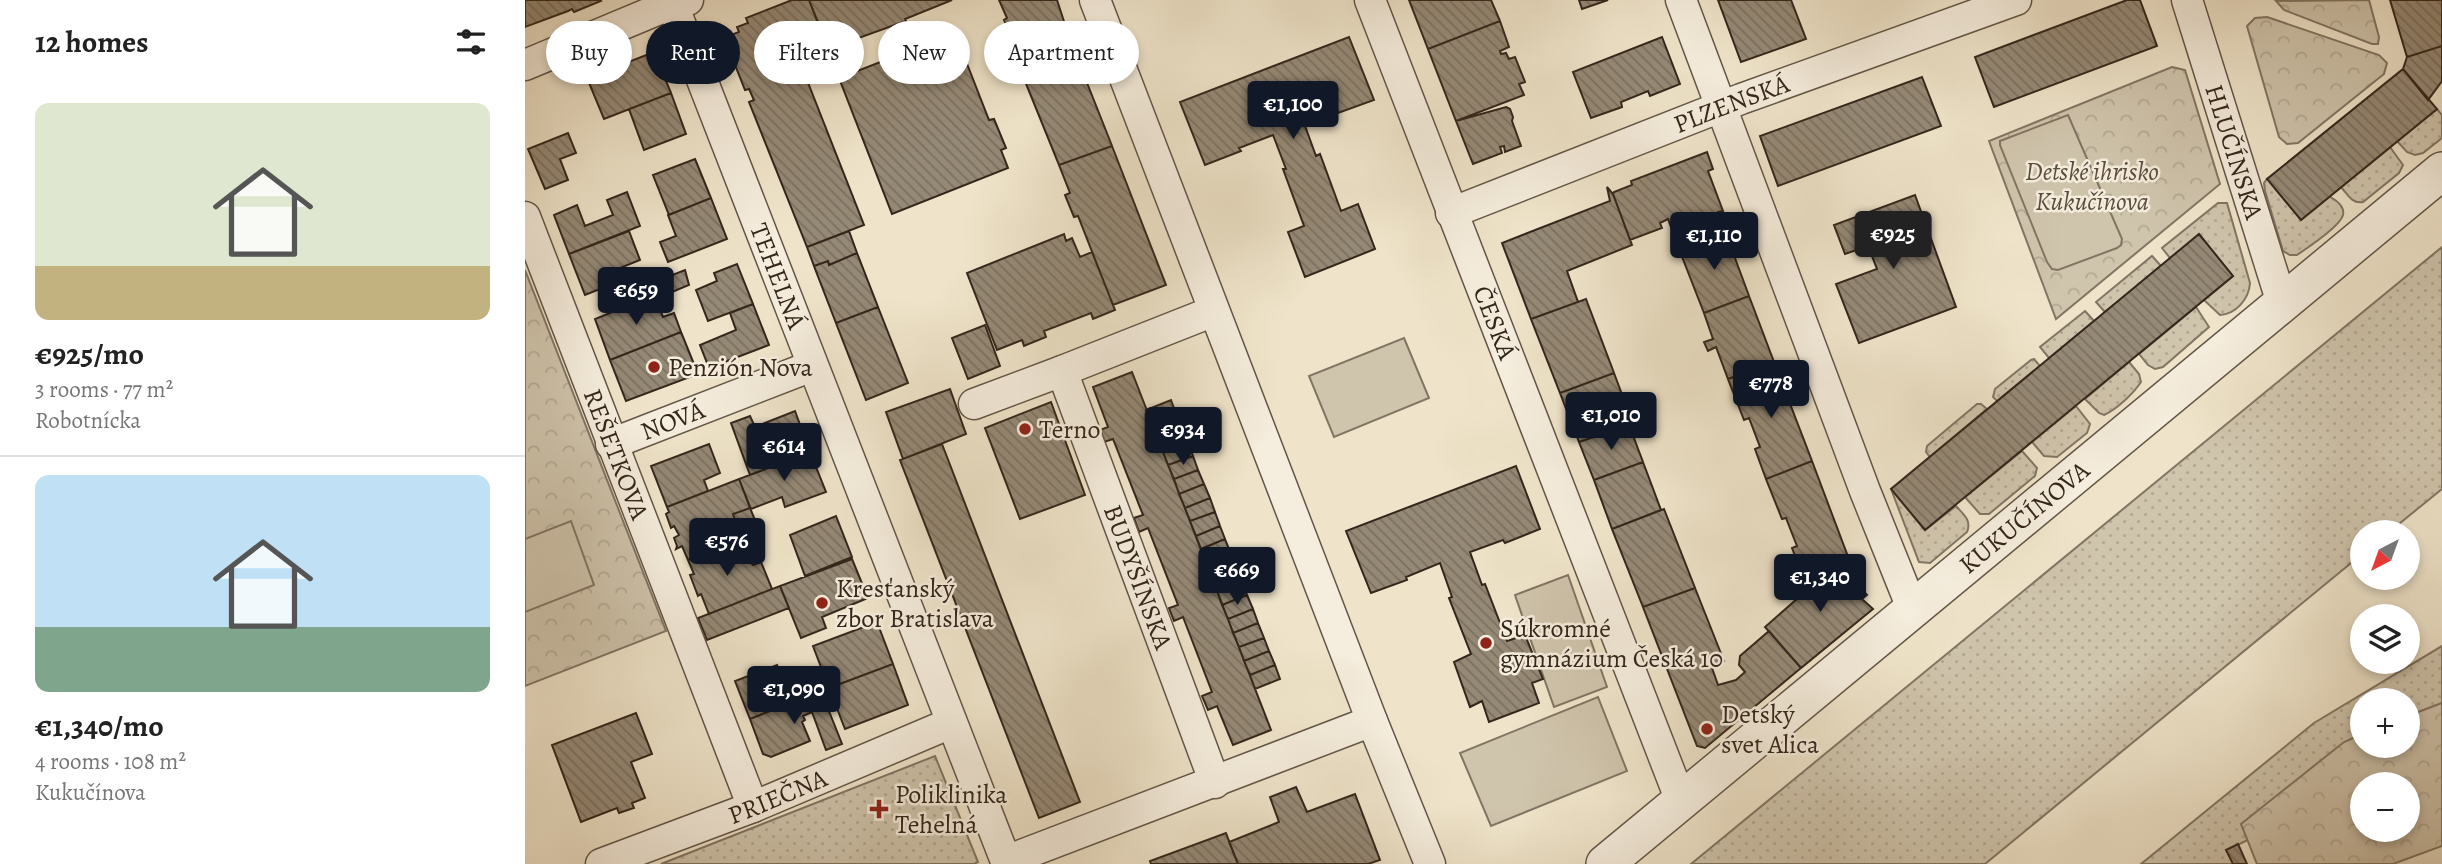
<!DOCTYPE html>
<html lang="en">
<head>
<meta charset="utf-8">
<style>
	:root { --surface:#fff; --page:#f2f2f2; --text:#222; --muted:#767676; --line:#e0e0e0; --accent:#111827 }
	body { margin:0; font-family:Alegreya,serif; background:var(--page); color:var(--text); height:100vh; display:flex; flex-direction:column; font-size:26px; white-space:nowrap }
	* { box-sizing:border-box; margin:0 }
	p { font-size:23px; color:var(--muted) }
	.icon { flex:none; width:38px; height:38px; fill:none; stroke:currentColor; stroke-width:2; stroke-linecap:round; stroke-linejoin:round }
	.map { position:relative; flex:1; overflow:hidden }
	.sheet { display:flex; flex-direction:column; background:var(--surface); width:525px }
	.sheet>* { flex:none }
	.banner { position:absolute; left:21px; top:21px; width:665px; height:63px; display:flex; gap:14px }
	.needle { width:46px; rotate:221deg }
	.controls { position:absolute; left:1825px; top:520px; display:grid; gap:14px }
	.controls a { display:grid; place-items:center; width:70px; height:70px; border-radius:50%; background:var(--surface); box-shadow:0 4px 10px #0003; font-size:35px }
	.price { position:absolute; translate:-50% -60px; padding:0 16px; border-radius:7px; background:var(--accent); color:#fff; font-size:23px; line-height:46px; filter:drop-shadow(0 2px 4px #0008) }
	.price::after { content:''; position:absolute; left:50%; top:42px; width:21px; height:16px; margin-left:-10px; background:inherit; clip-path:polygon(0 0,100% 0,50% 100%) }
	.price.selected { background:#222; color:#fff }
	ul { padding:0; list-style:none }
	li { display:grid; align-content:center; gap:14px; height:371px; padding:0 35px }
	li+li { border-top:2px solid var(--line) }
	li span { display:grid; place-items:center; height:217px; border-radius:14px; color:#555 }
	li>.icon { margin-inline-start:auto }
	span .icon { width:126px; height:126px; fill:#fffc; stroke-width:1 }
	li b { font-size:30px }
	h2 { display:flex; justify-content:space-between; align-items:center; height:84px; padding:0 35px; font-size:30px }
	.tag { padding:0 24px; border-radius:32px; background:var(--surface); box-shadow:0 4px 10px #0003; font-size:24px; line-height:63px }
	.tag.selected { background:var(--accent); color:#fff }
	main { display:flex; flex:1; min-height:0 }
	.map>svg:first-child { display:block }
	.grass { fill:url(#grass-dots); stroke:#827564; stroke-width:2 }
	.park { fill:url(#park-crowns); stroke:#827564; stroke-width:2; fill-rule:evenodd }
	.pitch { fill:#cfc4ac; stroke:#827564; stroke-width:2 }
	.building { fill:url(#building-back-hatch); stroke:#34261b; stroke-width:2 }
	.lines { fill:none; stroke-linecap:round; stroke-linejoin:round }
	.minor-casing { stroke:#635647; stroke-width:33 }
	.tertiary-casing { stroke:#635647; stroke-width:40 }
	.minor { stroke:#f5eddd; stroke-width:30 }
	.tertiary { stroke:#f5eddd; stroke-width:37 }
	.poi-dot { fill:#8f2418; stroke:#f5eddd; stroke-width:2.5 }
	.labels { text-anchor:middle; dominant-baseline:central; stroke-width:5; stroke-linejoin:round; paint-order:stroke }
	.street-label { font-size:26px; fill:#34261b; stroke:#f5eddd }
	.park-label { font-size:26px; font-style:italic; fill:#5b4e3f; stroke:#f5eddd }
	.poi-label { font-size:26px; fill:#34261b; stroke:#f5eddd; text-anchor:start }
</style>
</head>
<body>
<main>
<section class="sheet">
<h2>12 homes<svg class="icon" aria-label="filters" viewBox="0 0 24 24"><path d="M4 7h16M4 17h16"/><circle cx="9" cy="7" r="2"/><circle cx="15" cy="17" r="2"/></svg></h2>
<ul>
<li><span style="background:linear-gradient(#dfe7d0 75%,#c2b280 0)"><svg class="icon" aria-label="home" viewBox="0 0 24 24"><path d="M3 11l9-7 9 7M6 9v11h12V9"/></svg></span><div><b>€925/mo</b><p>3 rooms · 77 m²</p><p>Robotnícka</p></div></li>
<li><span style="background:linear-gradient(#bfe0f5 70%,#7fa58c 0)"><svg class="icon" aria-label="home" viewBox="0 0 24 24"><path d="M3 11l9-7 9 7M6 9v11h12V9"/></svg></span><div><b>€1,340/mo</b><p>4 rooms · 108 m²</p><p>Kukučínova</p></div></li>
</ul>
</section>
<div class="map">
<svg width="1917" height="864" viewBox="0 0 1917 864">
	<defs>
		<pattern id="grass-dots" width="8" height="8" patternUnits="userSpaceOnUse" patternTransform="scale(1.75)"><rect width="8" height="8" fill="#cfc4ac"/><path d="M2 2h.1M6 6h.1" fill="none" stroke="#b2a893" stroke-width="1.8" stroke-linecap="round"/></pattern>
		<pattern id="park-crowns" width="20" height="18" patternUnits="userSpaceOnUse" patternTransform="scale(1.75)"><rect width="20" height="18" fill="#cfc4ac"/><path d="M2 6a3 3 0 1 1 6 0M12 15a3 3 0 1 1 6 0" fill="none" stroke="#b2a893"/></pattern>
		<pattern id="building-back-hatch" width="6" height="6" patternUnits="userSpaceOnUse" patternTransform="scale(1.75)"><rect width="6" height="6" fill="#958976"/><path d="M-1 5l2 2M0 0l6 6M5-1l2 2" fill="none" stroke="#7a7060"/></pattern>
	</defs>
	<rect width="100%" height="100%" fill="#efe4ca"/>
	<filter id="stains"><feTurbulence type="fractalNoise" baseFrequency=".00286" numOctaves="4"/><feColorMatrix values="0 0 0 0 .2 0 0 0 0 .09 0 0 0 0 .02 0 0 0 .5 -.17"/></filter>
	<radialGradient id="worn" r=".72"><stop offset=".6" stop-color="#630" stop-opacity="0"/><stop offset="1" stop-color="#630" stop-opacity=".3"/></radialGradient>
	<path class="grass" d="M 1912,109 L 1917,115 L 1917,138 L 1898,153 L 1890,155 L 1882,152 L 1872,141 Z
		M 1865,147 L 1878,165 L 1874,173 L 1838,202 C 1827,204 1823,195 1816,187 Z
		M 1742,179 C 1758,183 1823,192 1818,215 C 1815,227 1782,248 1772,255 L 1765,255 L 1758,251 L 1740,191 L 1739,183 Z
		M 1693,203 L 1702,203 L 1725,283 C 1724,299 1711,314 1695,315 L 1679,300 L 1708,276 L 1674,235 L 1645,258 L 1637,248 Z
		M 1917,247 L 1917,489 L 1864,532 L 1838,532 L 1837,554 L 1460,864 L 1166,864 Z
		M 1627,256 L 1636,266 L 1580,312 L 1571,302 Z
		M 1671,307 L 1684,327 L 1638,367 L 1630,369 L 1623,365 L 1614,354 Z
		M 1560,311 L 1569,321 L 1524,358 L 1515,347 Z
		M 1509,359 L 1515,366 L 1472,401 L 1468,397 L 1470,389 L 1506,360 Z
		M 1604,362 L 1614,374 L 1616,382 C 1608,394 1592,409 1579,415 L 1574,413 L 1560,399 Z
		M 1452,404 L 1456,404 L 1462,409 L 1405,457 L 1401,452 L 1402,446 Z
		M 1551,406 L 1565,424 L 1562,433 L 1532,457 L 1519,456 L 1507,442 Z
		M 1497,451 L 1512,468 L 1510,476 L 1464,514 L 1455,514 L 1440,497 Z
		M 1366,489 L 1400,530 L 1431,506 C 1438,514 1447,520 1442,532 L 1405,563 L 1394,562 Z
		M 1917,646 L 1917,703 L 1883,716 L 1883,700 L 1838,700 L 1837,734 L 1723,840 L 1702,850 L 1708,864 L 1616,864 L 1789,723 Z
		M 410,756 L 453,862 L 449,864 L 136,864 Z"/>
	<path class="park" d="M 1844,0 L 1854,37 L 1853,44 L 1847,44 L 1759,10 L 1751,1 Z
		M 1742,17 L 1854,55 L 1862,63 L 1859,74 L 1773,143 L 1762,144 L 1754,137 L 1722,26 L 1730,18 Z
		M 1647,67 L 1660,70 L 1695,184 L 1531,319 L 1464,141 Z
		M 0,270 L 141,631 L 0,686 Z
		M 1917,703 L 1917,846 L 1868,864 L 1732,864 L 1716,824 L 1819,742 L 1837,734 L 1838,746 L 1883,746 L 1883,716 ZM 1838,784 L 1883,784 L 1883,830 L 1838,830 Z"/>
	<path class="pitch" d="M 1543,115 L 1597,239 L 1596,245 L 1592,248 L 1533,270 L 1527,269 L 1522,262 L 1475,145 L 1475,141 Z
		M 879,338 L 904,398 L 809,437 L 784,376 Z
		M 46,521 L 69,585 L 0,612 L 0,539 Z
		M 1043,575 L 1082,687 L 1029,707 L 990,595 Z
		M 1073,697 L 1102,771 L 966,826 L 935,753 Z"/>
	<path class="building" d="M 0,0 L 75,0 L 76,1 L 49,12 L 47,9 L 43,11 L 0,27 Z
		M 267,0 L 284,0 L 298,35 L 269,47 L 339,225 L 282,247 L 224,102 L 229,100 L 224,89 L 220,90 L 201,42 L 205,41 L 203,36 L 214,32 L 212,27 L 223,23 L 221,18 Z
		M 284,0 L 427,0 L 380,19 L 381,21 L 303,49 Z
		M 474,0 L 532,0 L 545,40 L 497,57 L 488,34 L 485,35 L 479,20 L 482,18 Z
		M 884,0 L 966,0 L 975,21 L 903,49 Z
		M 1054,0 L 1083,0 L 1057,9 Z
		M 1193,0 L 1266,0 L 1281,39 L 1216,62 Z
		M 1602,0 L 1615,0 L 1632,46 L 1469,107 L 1450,57 Z
		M 1865,0 L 1917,0 L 1917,46 L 1882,57 Z
		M 975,21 L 984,47 L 975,51 L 976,54 L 981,53 L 984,59 L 990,57 L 1000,82 L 994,84 L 999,95 L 931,121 L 903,49 Z
		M 430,33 L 464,120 L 469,119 L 481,148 L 476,150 L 483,168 L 367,214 L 314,78 Z
		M 824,37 L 849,100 L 813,113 L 812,110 L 779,123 L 791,156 L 795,154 L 816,211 L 833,204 L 850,249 L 780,277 L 763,232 L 779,226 L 758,169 L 761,169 L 748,135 L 714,148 L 716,151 L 680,165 L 655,102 Z
		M 1137,37 L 1155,84 L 1125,96 L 1123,91 L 1096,102 L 1097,107 L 1066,118 L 1048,72 Z
		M 545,40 L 587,146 L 534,165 L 491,59 Z
		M 1917,46 L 1917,81 L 1903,100 L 1878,69 L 1882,57 Z
		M 129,52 L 146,93 L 79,119 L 62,78 Z
		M 1878,69 L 1912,109 L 1776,220 L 1742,179 Z
		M 1397,77 L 1416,126 L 1253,186 L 1235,136 Z
		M 146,93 L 161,134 L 119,150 L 104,109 Z
		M 981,107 L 985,109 L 988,117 L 987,121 L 996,146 L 980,152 L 979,146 L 975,147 L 977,153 L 948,164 L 931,121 Z
		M 43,133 L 51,153 L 35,159 L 43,180 L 20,189 L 3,149 Z
		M 587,146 L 641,285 L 588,305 L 553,216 L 549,217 L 540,195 L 545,193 L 534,165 Z
		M 1182,152 L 1188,169 L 1183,171 L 1198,211 L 1193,212 L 1200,231 L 1154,249 L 1143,219 L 1135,223 L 1137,228 L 1105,240 L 1088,194 L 1089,192 L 1107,185 L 1106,181 Z
		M 170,159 L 186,198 L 144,215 L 128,175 Z
		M 1082,187 L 1088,194 L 1107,245 L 1042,271 L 1053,302 L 1006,319 L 977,243 L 1085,201 Z
		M 102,192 L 115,226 L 44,254 L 29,215 L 52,205 L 60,226 L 88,215 L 82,200 Z
		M 1390,195 L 1431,307 L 1334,343 L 1311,284 L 1352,269 L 1343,246 L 1320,254 L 1309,225 Z
		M 186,198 L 202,239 L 143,262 L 135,242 L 151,236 L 143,215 Z
		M 104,231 L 115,260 L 80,274 L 85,285 L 60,295 L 44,254 Z
		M 324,231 L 332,253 L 304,265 L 303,261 L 289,266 L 282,247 Z
		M 1200,231 L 1224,296 L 1179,313 L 1154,249 Z
		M 539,234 L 541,241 L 547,238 L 555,257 L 567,252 L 590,310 L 568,319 L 566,313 L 519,331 L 521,337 L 499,346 L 497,340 L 472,350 L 442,273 Z
		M 1674,234 L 1708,276 L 1400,530 L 1366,489 Z
		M 332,253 L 353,307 L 311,323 L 289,266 L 303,261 L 304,265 Z
		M 212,264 L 228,304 L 183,321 L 171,290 L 192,281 L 189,273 Z
		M 160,270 L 164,285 L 142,294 L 145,303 L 134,308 L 124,284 Z
		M 129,295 L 138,317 L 149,313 L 156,332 L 85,360 L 70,319 Z
		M 1224,296 L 1249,362 L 1203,379 L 1191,347 L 1183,351 L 1179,342 L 1188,339 L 1179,313 Z
		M 1061,299 L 1089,373 L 1035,393 L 1006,319 Z
		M 228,304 L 244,345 L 184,368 L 175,345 L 211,330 L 205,313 Z
		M 353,307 L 383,383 L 341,400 L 311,323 Z
		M 460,325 L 475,366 L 443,379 L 427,338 Z
		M 156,332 L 173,374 L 101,401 L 85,360 Z
		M 1249,362 L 1287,461 L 1241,479 L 1230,449 L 1235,447 L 1224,418 L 1219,420 L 1203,379 Z
		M 607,372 L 746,730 L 708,745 L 692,706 L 683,710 L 677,696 L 687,692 L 658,617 L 649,621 L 644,608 L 653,605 L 623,528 L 614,532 L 609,518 L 618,515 L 588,439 L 579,442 L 575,430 L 583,427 L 568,387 Z
		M 1089,373 L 1108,424 L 1054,442 L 1035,393 Z
		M 425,389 L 441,434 L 378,459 L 361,412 Z
		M 646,400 L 651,414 L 626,423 L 621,410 Z
		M 526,402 L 560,495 L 495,519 L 460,428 Z
		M 270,411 L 285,452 L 225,475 L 206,423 L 225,416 L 230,427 Z
		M 651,414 L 657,428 L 632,438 L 626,423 Z
		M 1104,425 L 1118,462 L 1069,480 L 1054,442 Z
		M 657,428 L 663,443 L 638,452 L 632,438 Z
		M 663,443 L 668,456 L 643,465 L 638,452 Z
		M 184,444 L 195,473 L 179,480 L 183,491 L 142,507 L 126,466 Z
		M 417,444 L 555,802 L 514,818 L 375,460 Z
		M 285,452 L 301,492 L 260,507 L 257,497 L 226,509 L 214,479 Z
		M 668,456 L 673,470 L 649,479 L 643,465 Z
		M 1287,461 L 1325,562 L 1279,579 L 1267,548 L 1272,546 L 1268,536 L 1261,518 L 1257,519 L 1241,479 Z
		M 1118,462 L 1136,510 L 1087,529 L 1069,480 Z
		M 991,466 L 1015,529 L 980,543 L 978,540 L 945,552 L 957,585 L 960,584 L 982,641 L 1000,635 L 1018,679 L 1007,683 L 1014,703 L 964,722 L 957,701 L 945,707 L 929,662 L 946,654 L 924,598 L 927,597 L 915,563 L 881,577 L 882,580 L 846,593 L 821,531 Z
		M 673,470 L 679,484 L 654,494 L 649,479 Z
		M 214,479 L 225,508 L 208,514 L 217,539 L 163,560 L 157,546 L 151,549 L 152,546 L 149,538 L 154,535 L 149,526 L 146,528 L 141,514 L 144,512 L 142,507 Z
		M 679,484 L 685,498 L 660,508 L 654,494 Z
		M 685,498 L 690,512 L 665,521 L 660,508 Z
		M 225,508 L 235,532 L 217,539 L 208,514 Z
		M 1139,509 L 1170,588 L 1118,607 L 1087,529 Z
		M 690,512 L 695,526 L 671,536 L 665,521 Z
		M 311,516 L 327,557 L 280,576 L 265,535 Z
		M 695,526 L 700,539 L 676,549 L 671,536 Z
		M 700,539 L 706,554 L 681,563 L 676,549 Z
		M 213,541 L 218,555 L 228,565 L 236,562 L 247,589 L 184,614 L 176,594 L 173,596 L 165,575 L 169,574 L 163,560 Z
		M 706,554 L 711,568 L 687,577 L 681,563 Z
		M 327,559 L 343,598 L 297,617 L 301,628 L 276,638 L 255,586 Z
		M 1325,562 L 1330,582 L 1342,595 L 1337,599 L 1348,609 L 1276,668 L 1240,627 L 1282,590 L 1279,579 Z
		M 711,568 L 717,581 L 692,591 L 687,577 Z
		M 717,581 L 722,595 L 697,605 L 692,591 Z
		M 255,586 L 264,608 L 182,640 L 173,618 Z
		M 1170,588 L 1199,661 L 1186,665 L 1193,685 L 1211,680 L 1220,672 L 1214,665 L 1215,656 L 1244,631 L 1276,668 L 1180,748 L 1172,746 L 1118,607 Z
		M 722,595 L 728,609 L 703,619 L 697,605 Z
		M 728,609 L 733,623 L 708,633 L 703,619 Z
		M 352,622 L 368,664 L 304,688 L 288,646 Z
		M 733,623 L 739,638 L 714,647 L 708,633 Z
		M 739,638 L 744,651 L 719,661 L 714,647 Z
		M 744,651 L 750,665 L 725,675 L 719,661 Z
		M 368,664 L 383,705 L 320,729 L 304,688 Z
		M 252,665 L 263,691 L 280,684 L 284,695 L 225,719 L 210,681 Z
		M 750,665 L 755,679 L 730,689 L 725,675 Z
		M 296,691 L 317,744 L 301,750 L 287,712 L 278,716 L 280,720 L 277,722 L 285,741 L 246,757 L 238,754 L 225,719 Z
		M 111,713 L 127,754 L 106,762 L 120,798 L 107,803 L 109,808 L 94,813 L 92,808 L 56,822 L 27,745 Z
		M 771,787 L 782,812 L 830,794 L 855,860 L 843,864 L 713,864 L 704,842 L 754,822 L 745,797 Z
		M 701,833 L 713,864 L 626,864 L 625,861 Z
		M 1713,844 L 1722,864 L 1708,864 L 1701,850 Z"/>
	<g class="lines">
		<g class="minor-casing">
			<g id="minor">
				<path id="s1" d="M 146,0 L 482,864"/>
				<path d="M 570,0 L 847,721 L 905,864"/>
				<path id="s2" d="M 845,0 L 1156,801"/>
				<path d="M 1156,0 L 1340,491 L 1387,608"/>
				<path id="s3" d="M 1662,0 L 1757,303"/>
				<path d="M 0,65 L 132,10 L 163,0"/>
				<path id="s4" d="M 926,213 L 1216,99 L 1491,0"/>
				<path id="s5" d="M 0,217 L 228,807"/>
				<path id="s6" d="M 689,311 L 537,371 L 690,783"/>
				<path d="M 449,404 L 537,371"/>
				<path id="s7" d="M 86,444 L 287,366"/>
				<path d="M 481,861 L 847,721"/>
				<path id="s8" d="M 76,864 L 228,807 L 426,723"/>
			</g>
		</g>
		<g class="tertiary-casing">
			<g id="tertiary">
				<path id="s9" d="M 1080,864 L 1917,171"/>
			</g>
		</g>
		<use href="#minor" class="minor"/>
		<use href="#tertiary" class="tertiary"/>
	</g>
	<g class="poi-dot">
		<circle cx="129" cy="367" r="7"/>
		<circle cx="500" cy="429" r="7"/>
		<circle cx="297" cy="603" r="7"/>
		<circle cx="961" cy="643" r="7"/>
		<circle cx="1182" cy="729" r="7"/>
		<path d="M350.5 798.5h7v7h7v7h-7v7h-7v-7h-7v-7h7z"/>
	</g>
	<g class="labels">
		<g class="street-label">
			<text stroke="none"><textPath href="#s4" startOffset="301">PLZENSKÁ</textPath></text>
			<text stroke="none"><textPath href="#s3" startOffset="159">HLUČÍNSKA</textPath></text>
			<text stroke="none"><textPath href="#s1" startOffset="296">TEHELNÁ</textPath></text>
			<text stroke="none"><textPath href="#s2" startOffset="346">ČESKÁ</textPath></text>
			<text stroke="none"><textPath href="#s7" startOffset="66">NOVÁ</textPath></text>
			<text stroke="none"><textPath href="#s5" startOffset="254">REŠETKOVA</textPath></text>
			<text stroke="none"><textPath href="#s9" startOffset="544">KUKUČÍNOVA</textPath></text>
			<text stroke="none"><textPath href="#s6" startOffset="383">BUDYŠÍNSKA</textPath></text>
			<text stroke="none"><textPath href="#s8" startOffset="189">PRIEČNA</textPath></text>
		</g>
		<g class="park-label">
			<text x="1567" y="171">Detské ihrisko<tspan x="1567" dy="30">Kukučínova</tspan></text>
		</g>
		<g class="poi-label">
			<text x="143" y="367">Penzión Nova</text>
			<text x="514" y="429">Terno</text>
			<text x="311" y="588">Kresťanský<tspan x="311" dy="30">zbor Bratislava</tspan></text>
			<text x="975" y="628">Súkromné<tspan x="975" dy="30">gymnázium Česká 10</tspan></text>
			<text x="1196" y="714">Detský<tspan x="1196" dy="30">svet Alica</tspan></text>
			<text x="370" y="794">Poliklinika<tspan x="370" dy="30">Tehelná</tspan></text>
		</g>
	</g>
	<rect width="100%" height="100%" filter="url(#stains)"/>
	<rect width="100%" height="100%" fill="url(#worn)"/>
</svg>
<div class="controls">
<a><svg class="needle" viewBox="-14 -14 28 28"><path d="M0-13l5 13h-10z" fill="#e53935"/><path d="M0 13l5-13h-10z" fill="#767676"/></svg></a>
<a><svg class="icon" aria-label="layers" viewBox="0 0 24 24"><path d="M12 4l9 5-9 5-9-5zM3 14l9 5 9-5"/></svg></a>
<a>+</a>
<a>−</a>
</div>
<b class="price" style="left:768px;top:141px">€1,100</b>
<b class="price selected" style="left:1368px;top:271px">€925</b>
<b class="price" style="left:1189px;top:272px">€1,110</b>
<b class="price" style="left:111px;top:327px">€659</b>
<b class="price" style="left:1246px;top:420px">€778</b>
<b class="price" style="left:1086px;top:452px">€1,010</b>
<b class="price" style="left:658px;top:467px">€934</b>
<b class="price" style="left:259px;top:483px">€614</b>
<b class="price" style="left:202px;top:578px">€576</b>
<b class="price" style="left:712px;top:607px">€669</b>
<b class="price" style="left:1295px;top:614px">€1,340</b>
<b class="price" style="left:269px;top:726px">€1,090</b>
<div class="banner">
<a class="tag">Buy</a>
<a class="tag selected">Rent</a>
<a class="tag">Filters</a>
<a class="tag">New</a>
<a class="tag">Apartment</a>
</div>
</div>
</main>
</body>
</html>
